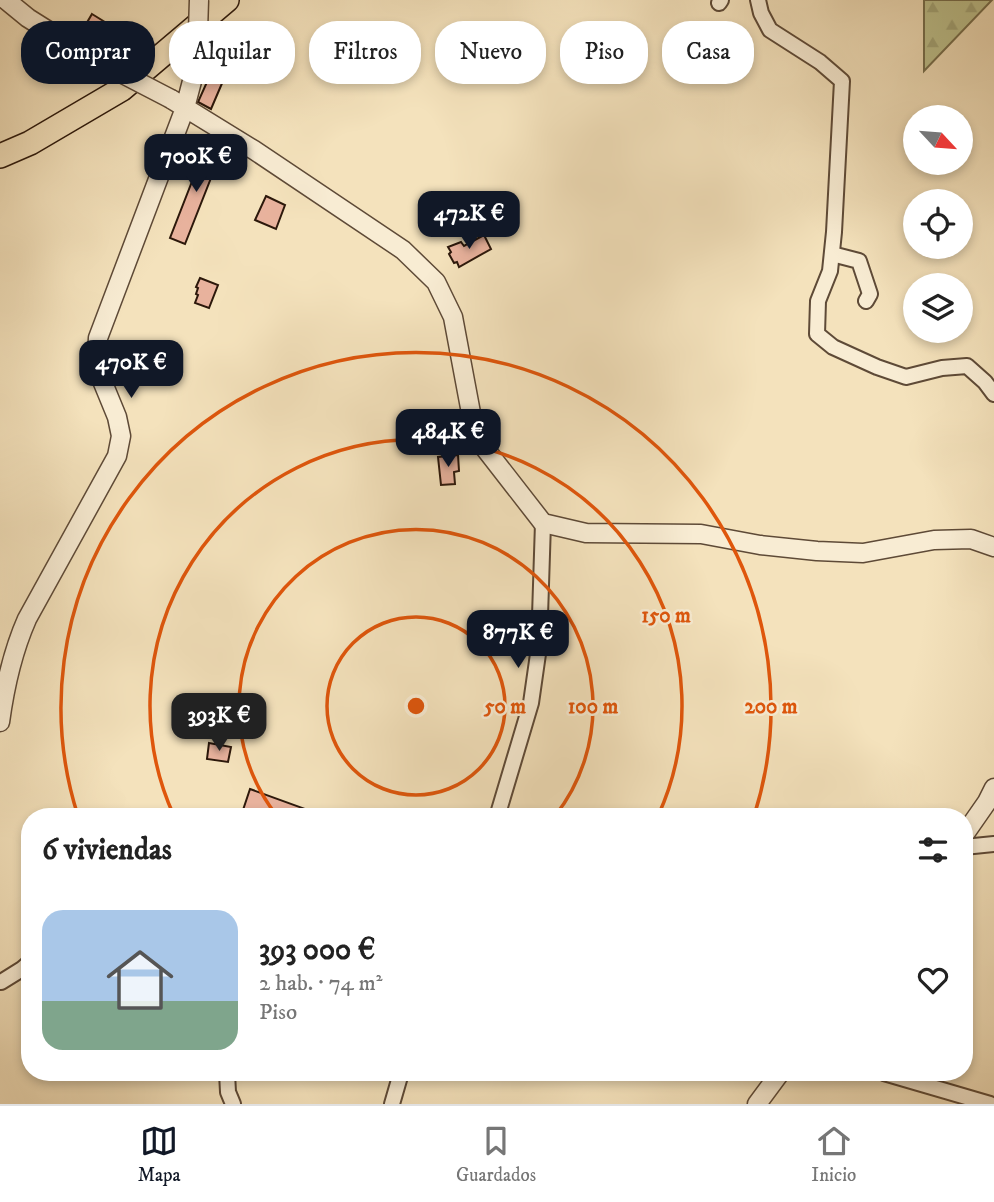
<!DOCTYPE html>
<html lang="es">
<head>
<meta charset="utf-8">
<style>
	:root { --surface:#fff; --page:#f2f2f2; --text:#222; --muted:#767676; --line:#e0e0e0; --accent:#111827 }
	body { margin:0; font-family:"IM FELL DW Pica",serif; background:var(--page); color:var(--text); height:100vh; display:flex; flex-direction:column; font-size:26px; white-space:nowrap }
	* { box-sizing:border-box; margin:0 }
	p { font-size:23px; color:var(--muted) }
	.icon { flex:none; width:38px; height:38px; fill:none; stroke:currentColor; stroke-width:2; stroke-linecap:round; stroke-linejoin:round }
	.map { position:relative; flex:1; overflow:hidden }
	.details { position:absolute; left:21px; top:808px; width:952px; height:273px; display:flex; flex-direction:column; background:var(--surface); border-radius:28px; box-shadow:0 4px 10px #0003 }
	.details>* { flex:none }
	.guide { position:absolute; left:21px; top:21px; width:952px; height:63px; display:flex; gap:14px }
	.needle { width:46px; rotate:116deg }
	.fabs { position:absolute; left:903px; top:105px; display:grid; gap:14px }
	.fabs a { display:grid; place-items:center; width:70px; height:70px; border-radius:50%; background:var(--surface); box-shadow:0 4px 10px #0003; font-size:35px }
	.price { position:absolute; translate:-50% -60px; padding:0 16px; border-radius:14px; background:var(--accent); color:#fff; font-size:23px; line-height:46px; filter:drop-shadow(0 2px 4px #0008) }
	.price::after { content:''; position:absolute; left:50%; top:42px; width:21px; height:16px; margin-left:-10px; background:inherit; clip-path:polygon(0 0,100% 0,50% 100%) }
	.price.on { background:#222; color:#fff }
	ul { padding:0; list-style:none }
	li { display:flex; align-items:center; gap:21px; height:175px; padding:0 21px }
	li span { display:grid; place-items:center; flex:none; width:196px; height:140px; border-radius:21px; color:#555 }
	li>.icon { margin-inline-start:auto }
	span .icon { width:84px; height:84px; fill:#fffc; stroke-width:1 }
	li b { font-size:30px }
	h2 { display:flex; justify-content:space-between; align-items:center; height:84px; padding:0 21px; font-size:30px }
	.pill { padding:0 24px; border-radius:28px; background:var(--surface); box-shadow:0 4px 10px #0003; font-size:24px; line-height:63px }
	.pill.on { background:var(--accent); color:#fff }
	.menu { display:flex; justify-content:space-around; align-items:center; height:98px; border-top:2px solid var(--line); background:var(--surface); font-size:19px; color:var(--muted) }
	.menu a { display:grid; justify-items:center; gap:4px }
	.menu .on { color:var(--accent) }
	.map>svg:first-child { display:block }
	.forest { fill:url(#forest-firs); stroke:#756e4d; stroke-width:2 }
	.building { fill:#e8b29d; stroke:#2c180b; stroke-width:2 }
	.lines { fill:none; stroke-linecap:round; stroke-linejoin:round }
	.minor-casing { stroke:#5e4a37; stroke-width:18 }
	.tertiary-casing { stroke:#5e4a37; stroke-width:21 }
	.trunk-casing { stroke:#2c180b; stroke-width:26 }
	.minor { stroke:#f8ecd3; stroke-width:14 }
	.tertiary { stroke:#f8ecd3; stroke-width:18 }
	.trunk { stroke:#f4e2bc; stroke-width:23 }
	.tertiary-bridge-casing { stroke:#5e4a37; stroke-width:21; stroke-linecap:butt }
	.tertiary-bridge { stroke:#f8ecd3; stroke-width:18 }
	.ring { fill:none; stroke:#df560c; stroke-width:3.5 }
	.centre { fill:#df560c; stroke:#f8ecd3; stroke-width:3.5 }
	.ring-label { font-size:21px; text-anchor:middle; font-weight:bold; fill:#df560c; stroke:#f8ecd3; stroke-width:5; stroke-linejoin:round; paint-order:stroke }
</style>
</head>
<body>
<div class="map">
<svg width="994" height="1104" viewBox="0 0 994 1104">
	<defs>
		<pattern id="forest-firs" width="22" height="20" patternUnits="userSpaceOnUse" patternTransform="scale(1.75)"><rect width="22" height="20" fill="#bec38f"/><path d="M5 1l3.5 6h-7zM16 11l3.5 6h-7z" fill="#a3a77a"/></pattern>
	</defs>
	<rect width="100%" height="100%" fill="#f4e2bc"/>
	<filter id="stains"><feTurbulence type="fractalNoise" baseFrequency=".00286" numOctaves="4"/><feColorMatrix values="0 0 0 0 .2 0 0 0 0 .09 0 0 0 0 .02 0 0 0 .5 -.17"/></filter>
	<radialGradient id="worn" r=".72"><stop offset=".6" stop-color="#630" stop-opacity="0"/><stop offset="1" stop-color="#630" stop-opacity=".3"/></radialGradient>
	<path class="forest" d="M 924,0 L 992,0 L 924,71 Z"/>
	<path class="building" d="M 92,14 L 113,27 L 103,43 L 82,31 Z
		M 211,73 L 223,81 L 211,109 L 198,102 Z
		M 207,143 L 222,150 L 185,244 L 170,238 Z
		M 266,196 L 285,205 L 276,229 L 255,220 Z
		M 484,235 L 491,249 L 459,267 L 457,262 L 454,263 L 449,254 L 451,252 L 448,247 L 461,242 L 464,246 Z
		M 200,278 L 218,285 L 209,308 L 195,303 L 198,295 L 196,294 L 198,288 L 196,287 Z
		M 458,455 L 459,471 L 454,472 L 455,484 L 441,485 L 438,457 Z
		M 209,743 L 231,747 L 228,762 L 207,759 Z
		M 250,789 L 308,810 L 306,817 L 241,816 Z"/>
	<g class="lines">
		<g class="minor-casing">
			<path id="minor" d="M 758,0 L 761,13 L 770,30 L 820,62 L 842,81 L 834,232 L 830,271 L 818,301 L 817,334 L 833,347 L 877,367 L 906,377 L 942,368 L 967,366 L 985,382 L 994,394
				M 719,3 L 721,0
				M 832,254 L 859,261 L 870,294 L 866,301
				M 497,817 L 531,703 L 539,647 L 543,523
				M 964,847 L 994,844
				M 1,982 L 22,969 L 30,962
				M 227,1073 L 228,1092 L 233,1104
				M 884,1073 L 990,1104
				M 392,1104 L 401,1073"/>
		</g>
		<g class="tertiary-casing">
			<path id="tertiary" d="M 6,0 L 28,18 L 90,57
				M 171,99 L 254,150 L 403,250 L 436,282 L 453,317 L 471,413 L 480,442 L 543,523 L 586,533 L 701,534 L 760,545 L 817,551 L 863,553 L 934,540 L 971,539 L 994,547
				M 0,722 C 5,685 12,653 27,619 L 117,456 L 121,436 L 117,417 L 101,378 L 97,356 L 98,338 L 185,108 L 197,62
				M 964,835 L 987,802 L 994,788
				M 757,1104 L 780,1073"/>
		</g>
		<g class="trunk-casing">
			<path id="trunk" d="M 0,156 L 30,143 L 122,89 L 227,0"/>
		</g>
		<use href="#minor" class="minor"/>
		<use href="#tertiary" class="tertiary"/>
		<use href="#trunk" class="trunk"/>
		<g class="tertiary-bridge-casing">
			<path id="tertiary-bridge" d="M 90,57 L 171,99
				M 197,62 L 199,0"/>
		</g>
		<use href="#tertiary-bridge" class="tertiary-bridge"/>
	</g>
	<g class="ring">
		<circle cx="416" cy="706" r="89"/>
		<path d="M277 816A177 177 0 1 1 555 816"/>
		<path d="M174 816A266 266 0 1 1 658 816"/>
		<path d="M78 816A355 355 0 1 1 754 816"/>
	</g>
	<circle cx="416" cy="706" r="10" class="centre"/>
	<g class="ring-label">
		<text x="666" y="622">150 m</text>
		<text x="505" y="713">50 m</text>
		<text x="593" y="713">100 m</text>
		<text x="771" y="713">200 m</text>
	</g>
	<rect width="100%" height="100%" filter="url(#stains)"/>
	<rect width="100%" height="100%" fill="url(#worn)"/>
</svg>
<div class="fabs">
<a><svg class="needle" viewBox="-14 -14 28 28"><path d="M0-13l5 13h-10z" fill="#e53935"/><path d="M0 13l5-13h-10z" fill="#767676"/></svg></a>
<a><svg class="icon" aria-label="locate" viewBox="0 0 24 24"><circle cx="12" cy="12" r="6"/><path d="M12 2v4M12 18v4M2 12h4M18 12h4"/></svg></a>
<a><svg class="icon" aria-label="layers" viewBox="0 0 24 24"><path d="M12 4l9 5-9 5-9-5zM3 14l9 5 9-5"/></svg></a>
</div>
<b class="price" style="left:196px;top:194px">700K €</b>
<b class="price" style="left:469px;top:251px">472K €</b>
<b class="price" style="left:131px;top:400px">470K €</b>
<b class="price" style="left:448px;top:469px">484K €</b>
<b class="price" style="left:518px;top:670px">877K €</b>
<b class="price on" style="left:219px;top:753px">393K €</b>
<div class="guide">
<a class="pill on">Comprar</a>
<a class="pill">Alquilar</a>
<a class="pill">Filtros</a>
<a class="pill">Nuevo</a>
<a class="pill">Piso</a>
<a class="pill">Casa</a>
</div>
<section class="details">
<h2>6 viviendas<svg class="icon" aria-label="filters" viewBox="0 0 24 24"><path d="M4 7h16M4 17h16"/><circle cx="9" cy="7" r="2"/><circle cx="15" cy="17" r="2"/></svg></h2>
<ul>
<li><span style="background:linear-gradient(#a9c7e8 65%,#7fa58c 0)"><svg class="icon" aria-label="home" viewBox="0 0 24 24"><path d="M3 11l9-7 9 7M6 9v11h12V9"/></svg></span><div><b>393 000 €</b><p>2 hab. · 74 m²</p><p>Piso</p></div><svg class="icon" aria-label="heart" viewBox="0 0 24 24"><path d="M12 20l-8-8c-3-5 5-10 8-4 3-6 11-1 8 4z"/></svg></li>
</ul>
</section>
</div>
<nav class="menu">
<a class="on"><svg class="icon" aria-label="map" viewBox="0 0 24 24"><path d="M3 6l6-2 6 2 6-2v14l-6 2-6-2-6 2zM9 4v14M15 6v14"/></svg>Mapa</a>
<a><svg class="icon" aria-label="saved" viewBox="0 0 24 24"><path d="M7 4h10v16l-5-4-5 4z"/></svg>Guardados</a>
<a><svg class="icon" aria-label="home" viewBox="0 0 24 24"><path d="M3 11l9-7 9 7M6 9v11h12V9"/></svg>Inicio</a>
</nav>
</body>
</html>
